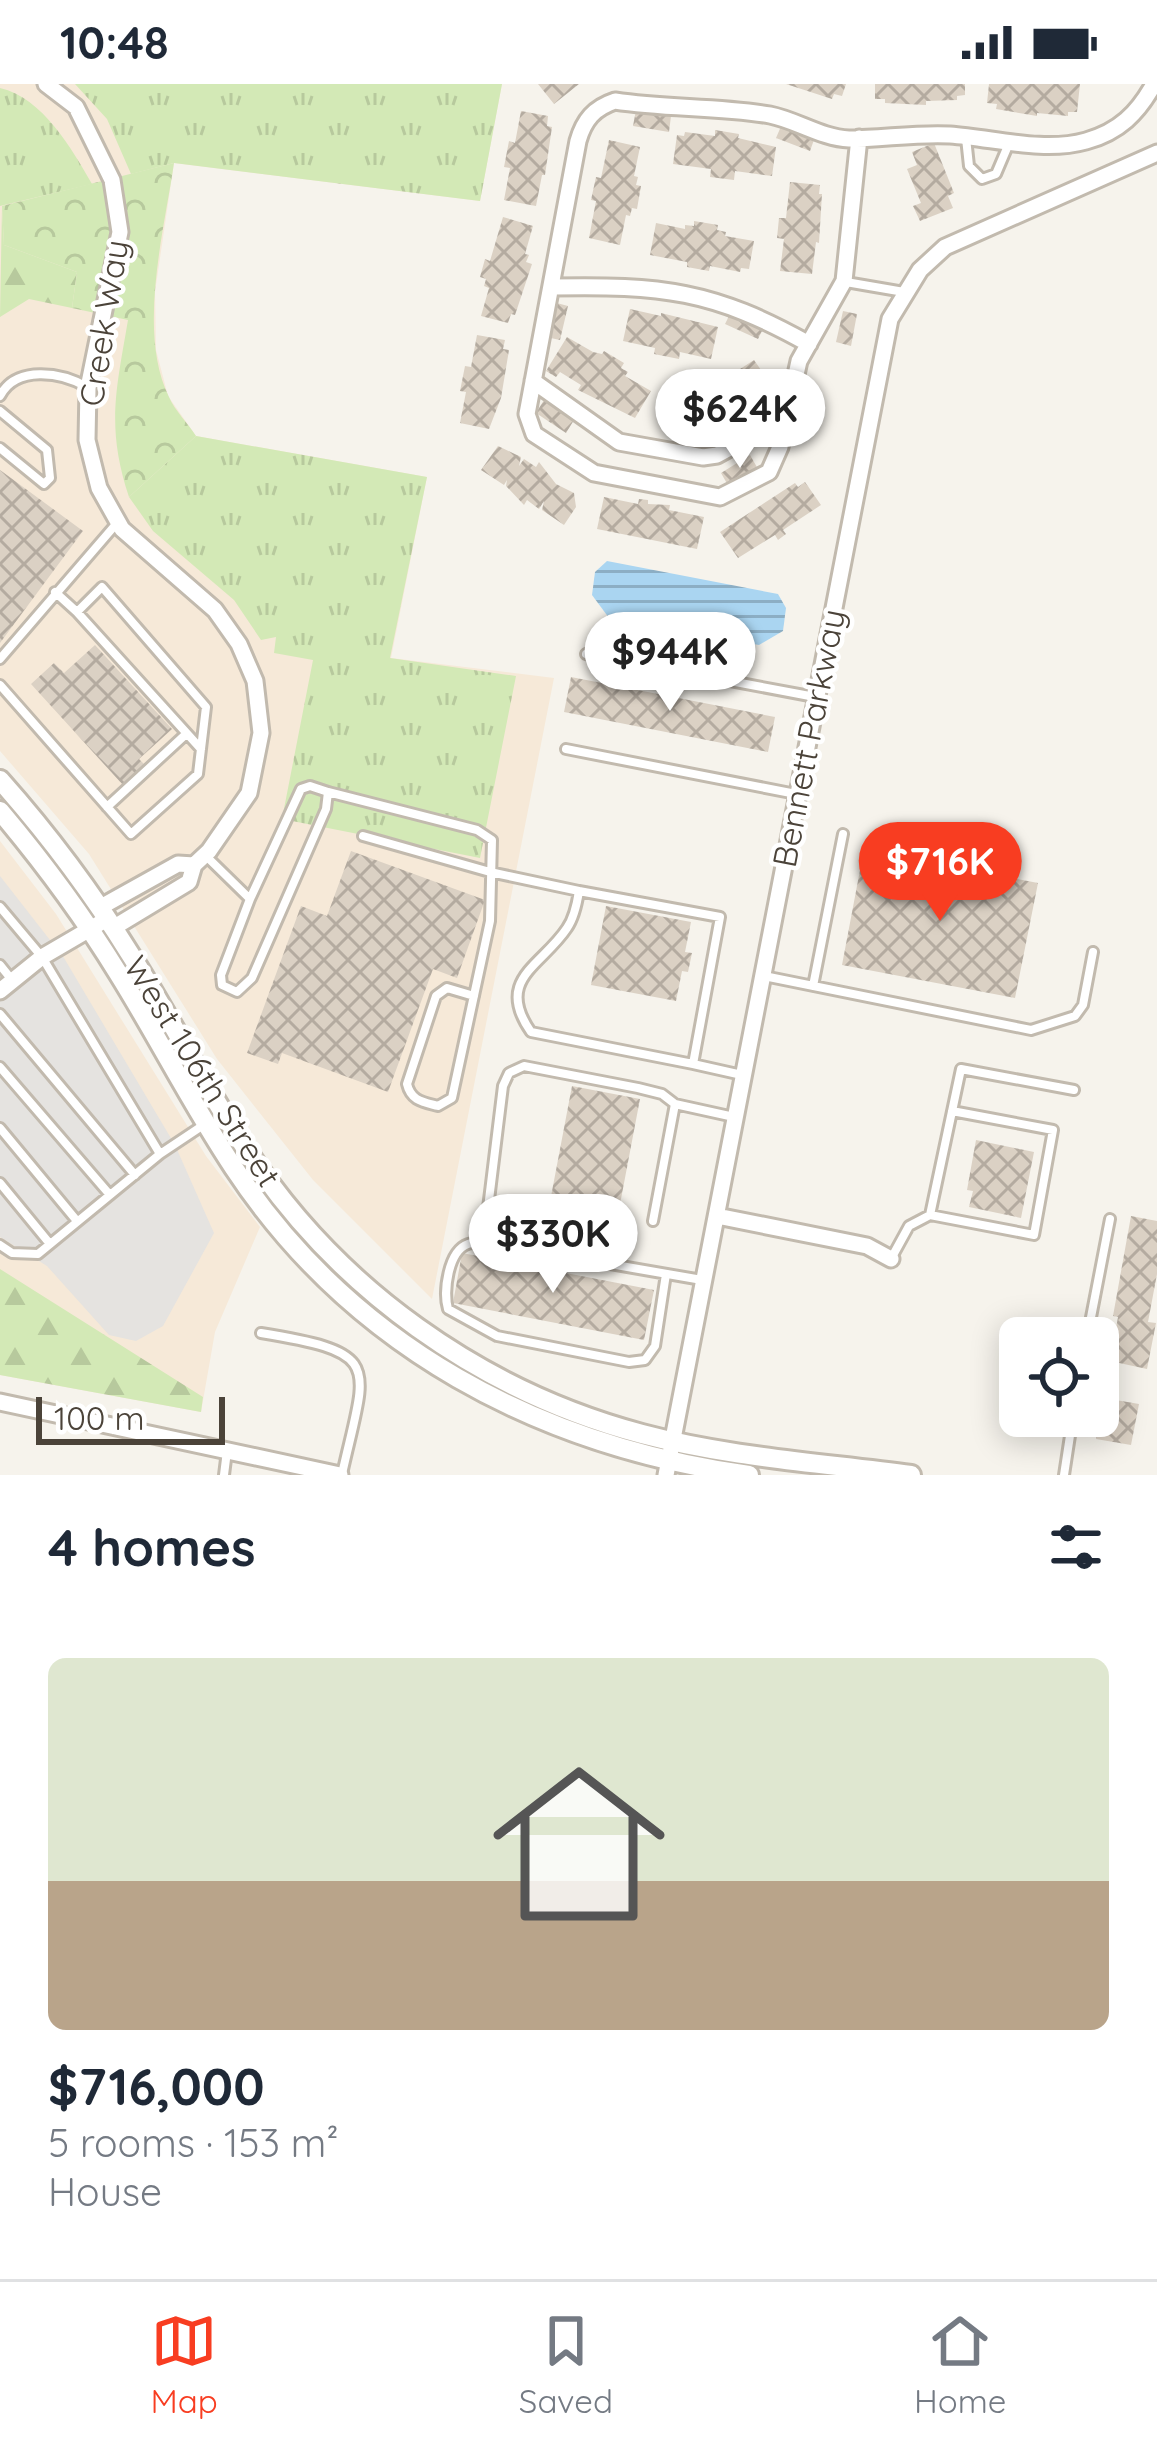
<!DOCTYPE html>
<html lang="en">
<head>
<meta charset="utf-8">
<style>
	:root { --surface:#fff; --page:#f2f2f3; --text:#1f2937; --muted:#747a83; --line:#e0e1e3; --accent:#f83d21 }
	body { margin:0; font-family:Quicksand,sans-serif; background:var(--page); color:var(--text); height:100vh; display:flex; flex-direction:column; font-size:45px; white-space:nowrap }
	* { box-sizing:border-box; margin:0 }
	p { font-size:39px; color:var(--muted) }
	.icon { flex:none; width:66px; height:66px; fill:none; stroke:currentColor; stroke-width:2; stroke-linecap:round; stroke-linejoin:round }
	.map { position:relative; height:1391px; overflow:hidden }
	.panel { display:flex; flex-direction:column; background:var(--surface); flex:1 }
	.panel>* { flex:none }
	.buttons { position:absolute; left:999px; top:1233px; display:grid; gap:24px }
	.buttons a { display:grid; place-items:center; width:120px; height:120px; border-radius:18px; background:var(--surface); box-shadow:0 6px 30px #0003; font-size:60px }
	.scale { position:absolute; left:36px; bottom:30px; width:189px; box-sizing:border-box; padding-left:12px; border:6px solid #4b4339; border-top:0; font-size:33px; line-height:42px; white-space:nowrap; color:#4b4339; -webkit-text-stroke:9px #fff; paint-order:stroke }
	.price { position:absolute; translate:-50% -102px; padding:0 27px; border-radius:42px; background:#fff; color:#222; font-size:39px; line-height:78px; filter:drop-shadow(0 3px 6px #0008) }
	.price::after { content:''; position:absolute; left:50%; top:72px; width:36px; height:27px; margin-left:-18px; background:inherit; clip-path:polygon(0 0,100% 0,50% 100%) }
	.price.current { background:var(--accent); color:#fff }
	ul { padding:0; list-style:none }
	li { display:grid; align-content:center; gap:24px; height:636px; padding:0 48px }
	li+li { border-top:3px solid var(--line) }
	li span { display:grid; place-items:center; height:372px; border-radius:18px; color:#555 }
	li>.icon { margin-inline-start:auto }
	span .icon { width:216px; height:216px; fill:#fffc; stroke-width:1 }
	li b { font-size:51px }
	h2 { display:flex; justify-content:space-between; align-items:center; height:144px; padding:0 48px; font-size:51px }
	.status { display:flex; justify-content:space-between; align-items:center; height:84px; padding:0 60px; background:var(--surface); direction:ltr }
	.status svg { height:33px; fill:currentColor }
	.tab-bar { display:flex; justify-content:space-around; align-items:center; height:168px; border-top:3px solid var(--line); background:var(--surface); font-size:33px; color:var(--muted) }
	.tab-bar a { display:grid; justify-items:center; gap:6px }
	.tab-bar .current { color:var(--accent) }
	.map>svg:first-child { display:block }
	.commercial { fill:#f6e9d8 }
	.grass { fill:url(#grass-tufts) }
	.forest { fill:url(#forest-firs) }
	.park { fill:url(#park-crowns) }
	.parking { fill:#e5e3e0 }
	.water { fill:url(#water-rules) }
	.building { fill:url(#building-cross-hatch) }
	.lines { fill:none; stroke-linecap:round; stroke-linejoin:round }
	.service-casing { stroke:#c2baae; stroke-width:14 }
	.minor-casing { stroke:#c2baae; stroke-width:21 }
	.tertiary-casing { stroke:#c2baae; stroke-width:24 }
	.service { stroke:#fff; stroke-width:8 }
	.minor { stroke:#fff; stroke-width:15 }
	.tertiary { stroke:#fff; stroke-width:18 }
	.labels { text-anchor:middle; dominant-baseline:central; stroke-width:9; stroke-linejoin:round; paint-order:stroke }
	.street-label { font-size:33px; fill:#4b4339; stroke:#fff }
</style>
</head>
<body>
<div class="status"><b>10:48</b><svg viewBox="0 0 49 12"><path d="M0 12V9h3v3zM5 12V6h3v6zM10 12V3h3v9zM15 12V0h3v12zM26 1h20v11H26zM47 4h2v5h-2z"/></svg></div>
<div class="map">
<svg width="1157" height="1391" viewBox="0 0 1157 1391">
	<defs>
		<pattern id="grass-tufts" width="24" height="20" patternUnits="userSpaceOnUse" patternTransform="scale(3)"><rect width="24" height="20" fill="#d3e9b6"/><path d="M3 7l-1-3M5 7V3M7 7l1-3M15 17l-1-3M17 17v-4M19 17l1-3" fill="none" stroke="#b7c99d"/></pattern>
		<pattern id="forest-firs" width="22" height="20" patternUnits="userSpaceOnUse" patternTransform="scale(3)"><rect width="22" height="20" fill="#d3e9b6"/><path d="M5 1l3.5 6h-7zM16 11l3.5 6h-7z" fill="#b7c99d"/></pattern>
		<pattern id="park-crowns" width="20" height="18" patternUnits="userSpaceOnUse" patternTransform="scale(3)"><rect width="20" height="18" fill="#d3e9b6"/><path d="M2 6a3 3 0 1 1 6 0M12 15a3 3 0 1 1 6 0" fill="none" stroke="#b7c99d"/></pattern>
		<pattern id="water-rules" width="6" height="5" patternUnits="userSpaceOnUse" patternTransform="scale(3)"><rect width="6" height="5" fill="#aad5f1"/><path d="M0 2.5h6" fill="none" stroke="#8caec4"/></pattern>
		<pattern id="building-cross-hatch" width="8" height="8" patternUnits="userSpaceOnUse" patternTransform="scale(3)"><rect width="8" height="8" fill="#dbd1c4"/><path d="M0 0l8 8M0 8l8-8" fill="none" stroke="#b4aba0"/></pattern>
	</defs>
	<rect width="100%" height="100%" fill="#f6f3ec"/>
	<path class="commercial" d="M 0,0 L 502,0 L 480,117 L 174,79 L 155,208 L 156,266 L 168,312 L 196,352 L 427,393 L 391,574 L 554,594 L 432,1215 L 313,1096 L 217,975 L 89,770 L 0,667 Z
		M 0,757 L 56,830 L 206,1072 L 260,1143 L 215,1248 L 201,1328 L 0,1291 Z"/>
	<path class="grass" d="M 75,0 L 502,0 L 480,117 L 174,79 L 131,90 L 107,35 Z
		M 0,4 C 43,14 72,65 92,100 L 0,122 Z
		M 196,352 L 427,393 L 390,574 L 516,592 L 480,774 L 282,735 L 313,576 L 274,569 L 276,553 L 261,556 L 234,516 L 153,447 L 129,413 Z"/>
	<path class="forest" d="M 2,122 L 4,161 L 77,188 L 72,224 L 29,215 L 0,233 Z
		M 0,1185 L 203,1313 L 201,1328 L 0,1291 Z"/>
	<path class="park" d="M 174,79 C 164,148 137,248 169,313 C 175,327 188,339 196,352 L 129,413 C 106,343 116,307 128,236 L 72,224 L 77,188 L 4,161 L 2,122 Z"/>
	<path class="parking" d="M 0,792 L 64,874 L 175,1061 L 214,1149 L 163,1242 L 136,1257 L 109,1251 L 47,1182 L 0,1153 Z"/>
	<path class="water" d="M 607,477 L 778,510 L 786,524 L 783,547 L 759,561 L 609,534 L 592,511 L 595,488 Z"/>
	<path class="building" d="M 538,0 L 579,0 L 554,20 Z
		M 786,0 L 846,0 L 842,12 L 834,10 L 832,15 Z
		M 875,0 L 965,0 L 965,11 L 957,12 L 957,16 L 926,17 L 926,21 L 885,19 L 885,15 L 875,15 Z
		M 989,0 L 1080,0 L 1077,28 L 1068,28 L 1068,32 L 1037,29 L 1037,32 L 996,25 L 997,20 L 987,19 Z
		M 636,26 L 671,32 L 669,48 L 633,42 Z
		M 521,27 L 548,32 L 547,42 L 552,43 L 545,91 L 542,91 L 536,122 L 504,116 L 510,84 L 504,83 L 509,57 L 515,59 Z
		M 782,40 L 815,53 L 810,67 L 776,54 Z
		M 715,46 L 739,50 L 738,54 L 776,63 L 772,92 L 735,87 L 734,96 L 710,93 L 711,85 L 673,80 L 677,51 L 684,52 L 685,48 L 715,52 Z
		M 609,56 L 640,63 L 634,92 L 638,93 L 636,101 L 641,102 L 637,125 L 632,124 L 630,132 L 626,131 L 620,161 L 589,154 L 596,117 L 591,116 L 596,93 L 601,94 Z
		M 934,59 L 954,109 L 948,112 L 953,124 L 920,137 L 913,122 L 921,119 L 907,85 L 917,81 L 912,68 Z
		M 790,98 L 820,101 L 819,110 L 822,110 L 819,159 L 816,158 L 812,190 L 780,187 L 784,155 L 777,154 L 779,134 L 786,134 Z
		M 503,133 L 533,142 L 525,170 L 529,171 L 526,178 L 532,180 L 515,231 L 511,230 L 508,239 L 481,232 L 489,204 L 484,202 L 486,195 L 480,193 L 485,175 L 490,177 Z
		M 694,137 L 718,141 L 717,146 L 726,148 L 725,152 L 754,157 L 749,185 L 741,184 L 740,188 L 710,182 L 709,187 L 687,183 L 687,178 L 650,171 L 656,139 L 685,145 L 685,141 L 694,142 Z
		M 553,218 L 568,222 L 560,256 L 546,253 Z
		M 630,225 L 661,232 L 661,229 L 718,243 L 711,275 L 680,268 L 679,275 L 654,270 L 655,264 L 623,257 Z
		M 732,226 L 765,241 L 758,255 L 725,240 Z
		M 843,227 L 857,230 L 851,262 L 836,258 Z
		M 477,251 L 505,256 L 503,265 L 509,266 L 501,314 L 489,345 L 460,339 L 466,308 L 460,307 L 465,282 L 471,283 Z
		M 567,253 L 593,268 L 602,270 L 604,267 L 624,279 L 621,284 L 628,288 L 625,292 L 651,307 L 635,334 L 578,306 L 581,301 L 560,288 L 556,293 L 546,287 Z
		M 754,276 L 773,303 L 740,324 L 743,328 L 723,341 L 720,336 L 695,353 L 693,349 L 686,353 L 670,329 L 702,308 L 698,302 L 718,289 L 723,296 Z
		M 544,316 L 574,336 L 566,349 L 536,329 Z
		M 498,362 L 521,373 L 519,382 L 524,375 L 536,383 L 539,378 L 556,400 L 574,409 L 576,423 L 564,441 L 542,426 L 544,417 L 539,425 L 527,416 L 524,421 L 506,402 L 507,396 L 504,401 L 481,386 Z
		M 750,371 L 758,385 L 729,403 L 721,389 Z
		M 0,386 L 83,447 L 0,559 Z
		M 805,398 L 821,421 L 783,446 L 786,450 L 778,456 L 775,451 L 738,474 L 720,448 L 795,399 L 798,403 Z
		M 604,413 L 638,420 L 639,415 L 648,416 L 648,420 L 670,421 L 669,426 L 704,433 L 697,465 L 597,445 Z
		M 95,561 L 172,645 L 139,675 L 145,681 L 123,701 L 31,600 L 54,579 L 64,589 Z
		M 571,593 L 775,633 L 768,668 L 564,628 Z
		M 864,765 L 1038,799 L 1015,914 L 842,881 Z
		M 351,767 L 485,816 L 457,894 L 433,885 L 388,1008 L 282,969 L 278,980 L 247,969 L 301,822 L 327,832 Z
		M 606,822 L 691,838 L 685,868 L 692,869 L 688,888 L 682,887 L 676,917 L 591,901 Z
		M 572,1002 L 640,1015 L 613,1157 L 545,1144 Z
		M 976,1056 L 1034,1068 L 1021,1134 L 969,1123 L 973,1107 L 967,1106 Z
		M 1131,1132 L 1157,1137 L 1157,1190 L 1148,1238 L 1156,1239 L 1147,1285 L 1110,1277 L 1118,1233 L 1113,1232 Z
		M 462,1169 L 654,1206 L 644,1256 L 453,1219 Z
		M 1104,1314 L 1139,1320 L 1131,1361 L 1096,1355 Z"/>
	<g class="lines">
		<g class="service-casing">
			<path id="service" d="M 966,54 L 969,82 L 982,95 L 996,90 L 1010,57
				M 846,198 L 904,208
				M 0,312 C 16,281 61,288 87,303
				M 0,327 L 47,366 L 50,394 L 44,400 L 0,364
				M 55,508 L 77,528
				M 586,570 L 815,613
				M 0,575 L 117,439
				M 0,601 L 131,750 L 198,690 L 206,623 L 102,503 L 77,528 L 201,665
				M 566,665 L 796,710
				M 328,708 L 477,746 L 492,756 L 490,837 L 452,1014 L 438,1022 C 423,1018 411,1017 407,1000 L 436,912 L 447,904 L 474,912
				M 107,723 L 185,651
				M 363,752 L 490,788 L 579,807
				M 206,772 L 250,815 L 221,891 L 222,901 L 237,908 L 252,894 L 326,725 L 328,708 L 310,702 L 301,705 L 250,815
				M 0,823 L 42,873 L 160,1070
				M 0,881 L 12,896
				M 764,892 L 1031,946 L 1075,932 L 1083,921 L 1093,868
				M 813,902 L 843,750
				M 0,930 L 135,1091
				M 693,980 L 531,948 C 494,895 542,882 567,844 C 574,834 577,820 579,807 L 720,833 L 693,980 L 742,991
				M 0,983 L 110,1111
				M 0,1044 L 77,1137
				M 0,1099 L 50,1160
				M 488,1124 L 503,1002 L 509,989 L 524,982 L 638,1004 L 662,1010 L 675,1020 L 734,1033
				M 930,1131 L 1034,1151 L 1053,1046 L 952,1027
				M 653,1137 L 675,1020
				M 0,1161 L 12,1169 L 38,1170 L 160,1070 L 205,1040
				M 892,1173 L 909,1142 L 930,1131 L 961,985 L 1074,1006
				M 666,1190 L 655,1262 L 645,1276 L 629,1278 L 497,1252 L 448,1225 C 443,1208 448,1167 468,1160 C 474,1158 482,1159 489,1159 L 702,1196
				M 261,1249 C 384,1269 367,1279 342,1390
				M 1087,1254 L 1110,1135
				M 224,1391 L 227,1367
				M 1064,1391 L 1073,1332"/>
		</g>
		<g class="minor-casing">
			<path id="minor" d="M 46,0 L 76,23 L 112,96 L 120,148 L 88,304 L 87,356 L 99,404 L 122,445 L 215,526 L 239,560 L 255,597 L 261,649 L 249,709 L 209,767 L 194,781 L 189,798 L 113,844
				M 859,54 L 844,197 L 799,277 L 780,363 L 769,388 L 720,413 L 594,389 L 534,350 L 527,330 L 578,57 C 584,36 594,24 615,17 C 667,25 718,22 770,31 C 796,36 822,54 849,55 C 882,55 916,49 950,51 C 994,54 1043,69 1086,57 C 1119,48 1138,29 1154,0
				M 552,203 C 661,201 713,206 809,260
				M 533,297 L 619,358 L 703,373 L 717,371 L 786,333
				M 99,824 L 178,780 L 194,781
				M 0,907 L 42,873 L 107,835
				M 717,1132 L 867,1162 L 891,1175
				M 0,1318 L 340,1391
				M 666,1391 L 890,235 L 920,186 L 945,163 L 1157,69"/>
		</g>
		<g class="tertiary-casing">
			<path id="tertiary" d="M 0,696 C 48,750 92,809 130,870 C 171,934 204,1002 246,1065 C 337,1205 481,1307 642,1350 C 728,1373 822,1379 911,1391
				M 0,727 C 43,778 83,832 118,889 C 158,953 192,1021 234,1084 C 353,1264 540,1362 749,1391"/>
		</g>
		<use href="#service" class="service"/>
		<use href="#minor" class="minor"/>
		<use href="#tertiary" class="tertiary"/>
	</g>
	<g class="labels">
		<g class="street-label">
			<text transform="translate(103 239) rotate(-81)">Creek Way</text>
			<text transform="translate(808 654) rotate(-79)">Bennett Parkway</text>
			<text transform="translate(203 987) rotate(58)">West 106th Street</text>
		</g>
	</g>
</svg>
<div class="buttons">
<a><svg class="icon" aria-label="locate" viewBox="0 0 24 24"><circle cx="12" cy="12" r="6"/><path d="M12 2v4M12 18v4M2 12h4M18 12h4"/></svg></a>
</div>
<div class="scale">100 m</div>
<b class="price" style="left:740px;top:387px">$624K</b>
<b class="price" style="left:670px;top:630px">$944K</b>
<b class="price current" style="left:940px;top:840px">$716K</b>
<b class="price" style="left:553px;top:1212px">$330K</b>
</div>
<section class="panel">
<h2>4 homes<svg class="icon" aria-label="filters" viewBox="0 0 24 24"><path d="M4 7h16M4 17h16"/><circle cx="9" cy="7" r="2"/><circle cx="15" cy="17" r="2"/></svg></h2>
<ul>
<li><span style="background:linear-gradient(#dfe7d0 60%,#b9a48a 0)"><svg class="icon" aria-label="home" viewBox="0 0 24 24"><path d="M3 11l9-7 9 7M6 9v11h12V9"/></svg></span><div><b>$716,000</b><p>5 rooms · 153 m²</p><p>House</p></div></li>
</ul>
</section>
<nav class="tab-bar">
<a class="current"><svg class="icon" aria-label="map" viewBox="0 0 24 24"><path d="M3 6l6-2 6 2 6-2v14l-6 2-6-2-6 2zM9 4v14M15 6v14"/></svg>Map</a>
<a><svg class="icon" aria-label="saved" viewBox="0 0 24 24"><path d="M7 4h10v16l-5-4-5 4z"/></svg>Saved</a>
<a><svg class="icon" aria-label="home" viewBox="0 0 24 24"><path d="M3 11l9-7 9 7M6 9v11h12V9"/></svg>Home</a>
</nav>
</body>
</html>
